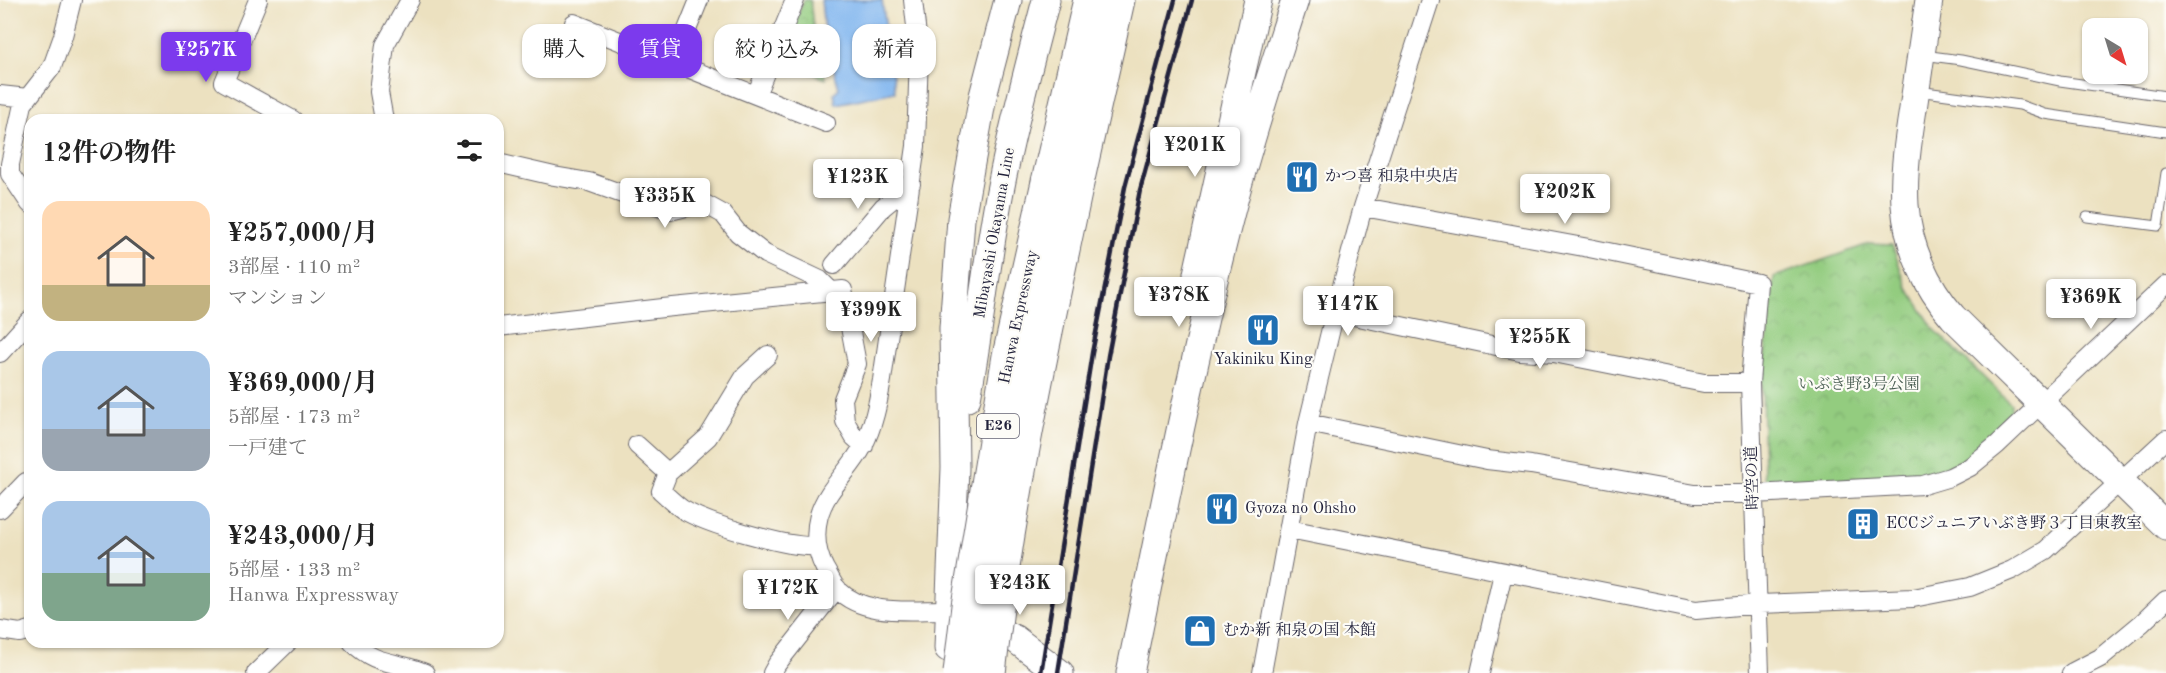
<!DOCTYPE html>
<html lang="ja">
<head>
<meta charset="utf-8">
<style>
	:root { --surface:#fff; --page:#f2f2f2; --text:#222; --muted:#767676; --accent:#7c3aed }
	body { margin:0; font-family:"Old Standard TT","Noto Serif JP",serif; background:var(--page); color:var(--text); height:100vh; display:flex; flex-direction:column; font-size:22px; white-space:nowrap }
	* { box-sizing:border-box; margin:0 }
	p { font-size:20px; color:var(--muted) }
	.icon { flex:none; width:33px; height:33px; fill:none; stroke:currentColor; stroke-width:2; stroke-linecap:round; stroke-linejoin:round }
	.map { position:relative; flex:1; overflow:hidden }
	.drawer { position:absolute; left:24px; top:114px; width:480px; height:534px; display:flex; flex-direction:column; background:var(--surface); border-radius:18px; box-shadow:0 2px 4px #0004 }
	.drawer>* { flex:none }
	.top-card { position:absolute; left:522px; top:24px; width:570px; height:54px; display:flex; gap:12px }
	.needle { width:39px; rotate:142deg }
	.tools { position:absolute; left:2082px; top:18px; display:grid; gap:12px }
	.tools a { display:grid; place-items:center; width:66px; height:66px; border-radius:12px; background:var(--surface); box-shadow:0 2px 4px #0004; font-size:30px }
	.price { position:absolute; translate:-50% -51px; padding:0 14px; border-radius:6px; background:#fff; color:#222; font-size:20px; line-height:39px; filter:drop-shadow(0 2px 3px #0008) }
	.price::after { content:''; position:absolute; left:50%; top:36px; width:18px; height:14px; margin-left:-9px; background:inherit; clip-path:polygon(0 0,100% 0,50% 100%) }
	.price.active { background:var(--accent); color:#fff }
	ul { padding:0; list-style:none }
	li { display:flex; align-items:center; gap:18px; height:150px; padding:0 18px }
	li span { display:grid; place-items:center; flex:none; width:168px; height:120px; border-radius:18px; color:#555 }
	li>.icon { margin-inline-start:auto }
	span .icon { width:72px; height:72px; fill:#fffc; stroke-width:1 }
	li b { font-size:26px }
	h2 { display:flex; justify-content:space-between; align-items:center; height:72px; padding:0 18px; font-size:26px }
	.pill { padding:0 21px; border-radius:18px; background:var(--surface); box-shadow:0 2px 4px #0004; font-size:21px; line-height:54px }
	.pill.active { background:var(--accent); color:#fff }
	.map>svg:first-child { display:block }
	.park { fill:url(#park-crowns); stroke:#5a775d; stroke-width:1.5 }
	.water { fill:#81b6ef; stroke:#526c95; stroke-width:1.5 }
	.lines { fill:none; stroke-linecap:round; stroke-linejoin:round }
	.lane-casing { stroke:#69656a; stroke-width:11 }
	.street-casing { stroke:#69656a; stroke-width:20 }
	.secondary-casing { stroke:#69656a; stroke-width:29 }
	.highway-casing { stroke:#69656a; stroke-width:35 }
	.lane { stroke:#fff; stroke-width:9 }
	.street { stroke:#fff; stroke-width:18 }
	.secondary { stroke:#fff; stroke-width:27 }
	.highway { stroke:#fff; stroke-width:33 }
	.rail { stroke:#22223b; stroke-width:4.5 }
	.highway-bridge-casing { stroke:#69656a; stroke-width:35; stroke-linecap:butt }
	.highway-bridge { stroke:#fff; stroke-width:33 }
	.labels { text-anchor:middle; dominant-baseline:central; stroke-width:4.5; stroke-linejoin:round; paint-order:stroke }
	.shield { fill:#fdfcf7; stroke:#646373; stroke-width:1.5 }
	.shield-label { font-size:15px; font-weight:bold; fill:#22223b }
	.poi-label { font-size:16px; fill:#22223b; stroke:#fdfcf7; text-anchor:start }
	.street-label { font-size:16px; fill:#22223b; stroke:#fdfcf7 }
	.park-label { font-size:16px; fill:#4a5e53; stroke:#fdfcf7 }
</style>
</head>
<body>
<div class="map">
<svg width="2166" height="673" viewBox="0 0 2166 673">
	<defs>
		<pattern id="park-crowns" width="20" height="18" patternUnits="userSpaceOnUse" patternTransform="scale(1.5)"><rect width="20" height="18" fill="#93cc7f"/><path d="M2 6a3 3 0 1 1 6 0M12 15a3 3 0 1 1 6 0" fill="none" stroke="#7eaf6f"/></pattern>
	</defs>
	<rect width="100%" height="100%" fill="#fdfcf7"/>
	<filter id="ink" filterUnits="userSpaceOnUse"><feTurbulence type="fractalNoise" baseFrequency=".0167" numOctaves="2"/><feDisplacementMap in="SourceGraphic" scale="12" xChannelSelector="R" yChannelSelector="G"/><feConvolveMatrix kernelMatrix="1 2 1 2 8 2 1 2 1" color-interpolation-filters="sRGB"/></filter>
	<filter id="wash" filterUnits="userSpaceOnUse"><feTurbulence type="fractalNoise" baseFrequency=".008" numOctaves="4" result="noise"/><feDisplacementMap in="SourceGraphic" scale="24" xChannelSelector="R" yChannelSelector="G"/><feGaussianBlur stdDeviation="1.35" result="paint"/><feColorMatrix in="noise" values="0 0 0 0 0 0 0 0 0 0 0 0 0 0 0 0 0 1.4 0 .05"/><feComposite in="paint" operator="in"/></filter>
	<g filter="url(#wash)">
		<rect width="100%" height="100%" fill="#ece1c0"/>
		<path class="park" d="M 804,0 L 810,0 L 815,42 L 826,79 L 779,61 Z
			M 1869,244 L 1892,245 L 1907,287 L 1934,329 L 2011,404 L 2011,419 C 1982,446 1962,468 1922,476 L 1772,485 L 1764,477 L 1762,382 L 1774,277 Z"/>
		<path class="water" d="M 821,0 L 882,0 L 895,92 L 836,104 L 834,93 L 839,88 L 825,39 Z"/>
	</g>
	<g filter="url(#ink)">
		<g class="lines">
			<g class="lane-casing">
				<path id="lane" d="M 1923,55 L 1961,60 L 2060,81 L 2166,96
					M 1918,91 L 2020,105 L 2045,114 L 2166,132
					M 2087,217 L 2158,226 L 2166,173"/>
			</g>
			<g class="street-casing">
				<path id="street" d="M 258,0 L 224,82 L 293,120
					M 913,0 L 919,53 L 916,146 L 882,380 C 878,402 874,425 863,446 C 851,470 827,488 819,515 C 814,534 816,552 825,569 C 829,575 832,583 837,589 C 865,618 914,609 951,610
					M 574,23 L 826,123
					M 674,62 L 699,0
					M 0,95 L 28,98
					M 756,95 L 795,0
					M 384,120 L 379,92 L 385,45 L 410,0
					M 498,163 L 554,176 L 589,182 L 670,211 L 703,203 L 723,214 L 738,233 L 765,254 L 820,280 L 831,291
					M 30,204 L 10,174 L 10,164 L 23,104 L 52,67 L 63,36 L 72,0
					M 1363,207 L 1589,248 L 1758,283 L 1750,383 L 1760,673
					M 834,265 L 883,207 L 911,184
					M 1335,312 L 1520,351 L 1554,353 L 1704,383 L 1750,383
					M 498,327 L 663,308 L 843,290 L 857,364 L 843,399 L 845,421 L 854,437 L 864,446
					M 0,353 L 30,320
					M 768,355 L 745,376 L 708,437 L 668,473 L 661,491 C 668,497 675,504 682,509 C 706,524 788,548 816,546
					M 1308,423 L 1487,460 L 1531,465 L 1695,494 L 1753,494 L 1923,485 L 1950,477 L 1970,467 L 1997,445 L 2166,285
					M 637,445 L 668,473
					M 0,509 L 26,482
					M 1289,529 L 1696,610 L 1759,604 L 1913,598 L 1970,587 L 2012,570 L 2046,550 L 2166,439
					M 0,630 L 20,633 L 30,630
					M 352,642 C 377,667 395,660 425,673
					M 256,673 L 288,642
					M 772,673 L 777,664 L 837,588
					M 1262,673 L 1308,423 L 1335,312 L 1363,207 L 1430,0
					M 1480,673 L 1503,573
					M 2071,673 L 2100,658 L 2142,623 L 2166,600"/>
			</g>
			<g class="secondary-casing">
				<path id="secondary" d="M 1929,0 C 1924,36 1918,73 1913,109 C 1908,140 1903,174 1905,205 C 1908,247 1926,286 1953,317 L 2166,526
					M 1197,274 L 1258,0
					M 967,398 C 980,328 987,257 1001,186 C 1013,124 1030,62 1046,0
					M 978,622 L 1015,639 L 1060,673
					M 948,648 L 955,468 L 953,328 L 961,219 L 983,96 L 1008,0
					M 1130,673 C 1162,518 1192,362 1232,208 C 1250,138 1273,69 1295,0"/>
			</g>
			<g class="highway-casing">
				<path id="highway" d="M 1048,182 L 1090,0
					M 1076,188 L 1118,0"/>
			</g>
			<use href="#lane" class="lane"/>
			<use href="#street" class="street"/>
			<use href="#secondary" class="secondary"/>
			<use href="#highway" class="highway"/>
			<path class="rail" d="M 1041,673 L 1092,353 L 1125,187 L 1175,0
				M 1058,673 L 1108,356 L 1140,190 L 1192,0"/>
			<g class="highway-bridge-casing">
				<path id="highway-bridge" d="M 960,673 L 968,606 L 1009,356 L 1048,182
					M 989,673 C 1007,510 1042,349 1076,188"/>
			</g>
			<use href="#highway-bridge" class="highway-bridge"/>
		</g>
	</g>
	<defs>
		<g id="restaurant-square" transform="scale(1.725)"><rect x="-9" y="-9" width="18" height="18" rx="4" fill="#1f6fb2" stroke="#fdfcf7"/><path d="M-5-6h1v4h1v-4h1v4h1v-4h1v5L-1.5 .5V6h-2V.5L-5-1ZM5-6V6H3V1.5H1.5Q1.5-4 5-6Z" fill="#fff"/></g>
		<g id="building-square" transform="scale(1.725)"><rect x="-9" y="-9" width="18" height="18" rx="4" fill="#1f6fb2" stroke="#fdfcf7"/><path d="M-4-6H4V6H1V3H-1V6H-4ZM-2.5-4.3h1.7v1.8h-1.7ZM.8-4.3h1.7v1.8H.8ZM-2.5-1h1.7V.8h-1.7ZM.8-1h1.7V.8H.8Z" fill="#fff"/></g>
		<g id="shop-square" transform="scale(1.725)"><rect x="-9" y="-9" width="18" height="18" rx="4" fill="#1f6fb2" stroke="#fdfcf7"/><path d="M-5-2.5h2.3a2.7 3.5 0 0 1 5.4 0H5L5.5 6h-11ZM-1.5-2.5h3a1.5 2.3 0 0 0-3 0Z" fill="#fff"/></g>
	</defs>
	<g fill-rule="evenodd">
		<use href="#restaurant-square" x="1302" y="177"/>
		<use href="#restaurant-square" x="1263" y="330"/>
		<use href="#restaurant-square" x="1222" y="509"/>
		<use href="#building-square" x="1863" y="524"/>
		<use href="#shop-square" x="1200" y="631"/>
	</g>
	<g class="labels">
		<rect class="shield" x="977" y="414" width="42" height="24" rx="4.5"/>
		<g class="shield-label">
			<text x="998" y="426">E26</text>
		</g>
		<g class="poi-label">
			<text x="1325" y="177">かつ喜 和泉中央店</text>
			<text x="1263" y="360" text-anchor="middle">Yakiniku King</text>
			<text x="1245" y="509">Gyoza no Ohsho</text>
			<text x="1886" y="524">ECCジュニアいぶき野３丁目東教室</text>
			<text x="1223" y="631">むか新 和泉の国 本館</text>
		</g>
		<g class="street-label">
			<text transform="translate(995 233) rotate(-80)">Mibayashi Okayama Line</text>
			<text transform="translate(1019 317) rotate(-78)">Hanwa Expressway</text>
			<text transform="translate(1753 478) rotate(-92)">時空の道</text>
		</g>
		<g class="park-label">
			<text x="1859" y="385">いぶき野3号公園</text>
		</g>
	</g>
</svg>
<div class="tools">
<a><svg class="needle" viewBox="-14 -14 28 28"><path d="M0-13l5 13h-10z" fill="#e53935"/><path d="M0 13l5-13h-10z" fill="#767676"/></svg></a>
</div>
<b class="price active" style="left:206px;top:83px">¥257K</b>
<b class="price" style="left:1195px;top:178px">¥201K</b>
<b class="price" style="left:858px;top:210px">¥123K</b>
<b class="price" style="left:1565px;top:225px">¥202K</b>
<b class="price" style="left:665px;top:229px">¥335K</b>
<b class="price" style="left:1179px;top:328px">¥378K</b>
<b class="price" style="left:2091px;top:330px">¥369K</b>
<b class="price" style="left:1348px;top:337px">¥147K</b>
<b class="price" style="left:871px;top:343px">¥399K</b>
<b class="price" style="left:1540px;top:370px">¥255K</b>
<b class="price" style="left:1020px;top:616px">¥243K</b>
<b class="price" style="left:788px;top:621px">¥172K</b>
<div class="top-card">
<a class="pill">購入</a>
<a class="pill active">賃貸</a>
<a class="pill">絞り込み</a>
<a class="pill">新着</a>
</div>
<section class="drawer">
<h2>12件の物件<svg class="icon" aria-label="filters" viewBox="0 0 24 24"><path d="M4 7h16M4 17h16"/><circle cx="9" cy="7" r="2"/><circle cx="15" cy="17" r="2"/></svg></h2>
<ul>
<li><span style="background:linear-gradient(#ffd9b3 70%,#c2b280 0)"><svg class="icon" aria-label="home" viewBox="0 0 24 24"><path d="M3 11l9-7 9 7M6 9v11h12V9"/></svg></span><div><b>¥257,000/月</b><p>3部屋 · 110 m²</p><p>マンション</p></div></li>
<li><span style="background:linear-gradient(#a9c7e8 65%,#9aa5b1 0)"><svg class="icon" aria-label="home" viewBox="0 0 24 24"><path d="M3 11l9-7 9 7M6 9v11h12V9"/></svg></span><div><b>¥369,000/月</b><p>5部屋 · 173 m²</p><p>一戸建て</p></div></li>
<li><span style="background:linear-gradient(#a9c7e8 60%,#7fa58c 0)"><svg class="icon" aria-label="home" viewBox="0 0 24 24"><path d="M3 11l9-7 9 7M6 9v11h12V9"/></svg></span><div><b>¥243,000/月</b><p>5部屋 · 133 m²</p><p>Hanwa Expressway</p></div></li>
</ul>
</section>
</div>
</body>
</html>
